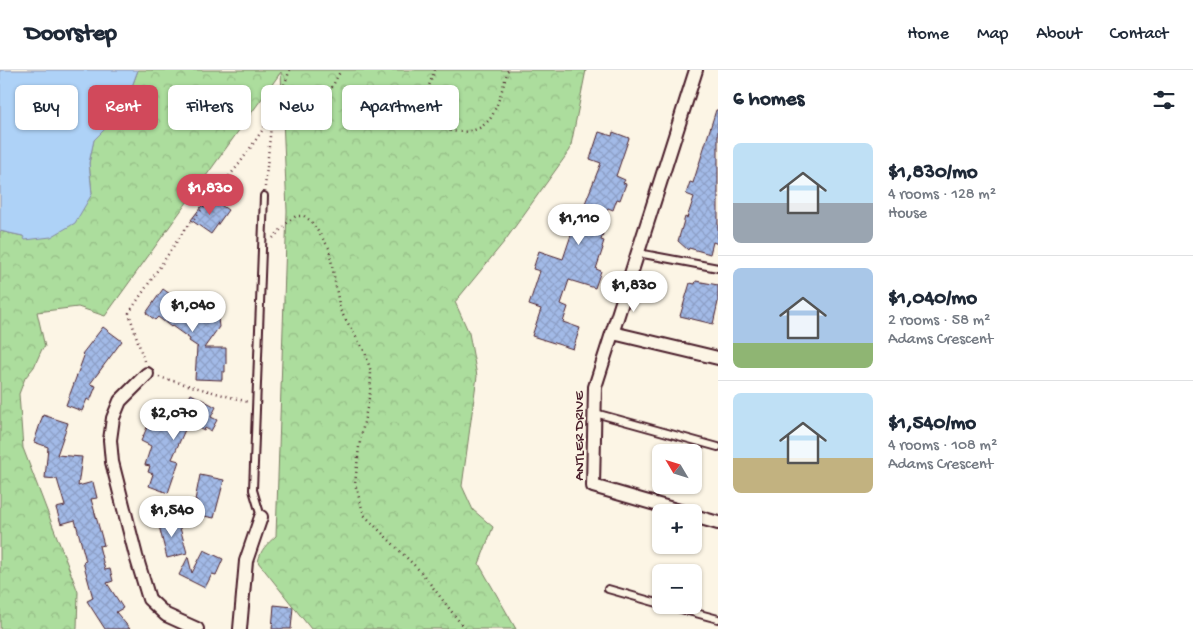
<!DOCTYPE html>
<html lang="en">
<head>
<meta charset="utf-8">
<style>
	:root { --surface:#fff; --page:#f2f2f3; --text:#1f2937; --muted:#747a83; --line:#e0e1e3; --accent:#d1495b }
	body { margin:0; font-family:"Gochi Hand",sans-serif; background:var(--page); color:var(--text); height:100vh; display:flex; flex-direction:column; font-size:19px; white-space:nowrap }
	* { box-sizing:border-box; margin:0 }
	p { font-size:16px; color:var(--muted) }
	.icon { flex:none; width:28px; height:28px; fill:none; stroke:currentColor; stroke-width:2; stroke-linecap:round; stroke-linejoin:round }
	.map { position:relative; flex:1; overflow:hidden }
	.side { display:flex; flex-direction:column; background:var(--surface); width:475px }
	.side>* { flex:none }
	.hud { position:absolute; left:15px; top:15px; width:475px; height:45px; display:flex; gap:10px }
	.needle { width:32px; rotate:308deg }
	.buttons { position:absolute; left:652px; top:374px; display:grid; gap:10px }
	.buttons a { display:grid; place-items:center; width:50px; height:50px; border-radius:8px; background:var(--surface); box-shadow:0 1px 4px #0004; font-size:25px }
	.price { position:absolute; translate:-50% -42px; padding:0 11px; border-radius:18px; background:#fff; color:#222; font-size:16px; line-height:32px; filter:drop-shadow(0 1px 2px #0008) }
	.price::after { content:''; position:absolute; left:50%; top:30px; width:15px; height:11px; margin-left:-8px; background:inherit; clip-path:polygon(0 0,100% 0,50% 100%) }
	.price.active { background:var(--accent); color:#fff }
	ul { padding:0; list-style:none }
	li { display:flex; align-items:center; gap:15px; height:125px; padding:0 15px }
	li+li { border-top:1px solid var(--line) }
	li span { display:grid; place-items:center; flex:none; width:140px; height:100px; border-radius:8px; color:#555 }
	li>.icon { margin-inline-start:auto }
	span .icon { width:60px; height:60px; fill:#fffc; stroke-width:1 }
	li b { font-size:21px }
	h2 { display:flex; justify-content:space-between; align-items:center; height:60px; padding:0 15px; font-size:21px }
	.chip { padding:0 18px; border-radius:8px; background:var(--surface); box-shadow:0 1px 4px #0004; font-size:18px; line-height:45px }
	.chip.active { background:var(--accent); color:#fff }
	header { display:flex; align-items:center; gap:30px; box-sizing:border-box; height:70px; padding:0 25px; background:var(--surface); border-bottom:1px solid var(--line) }
	header strong { font-size:24px }
	nav { display:flex; gap:28px; margin-inline-start:auto; font-size:18px }
	main { display:flex; flex:1; min-height:0 }
	.map>svg:first-child { display:block }
	.forest { fill:url(#forest-crowns); stroke:#7b7e64 }
	.water { fill:#aed2f7; stroke:#868aa5 }
	.building { fill:url(#building-cross-hatch); stroke:#4a1f2b }
	.lines { fill:none; stroke-linecap:round; stroke-linejoin:round }
	.lane-casing { stroke:#4a1f2b; stroke-width:10 }
	.street-casing { stroke:#4a1f2b; stroke-width:16 }
	.path { stroke:#4a1f2b; stroke-width:2.5; stroke-dasharray:1 4; stroke-linecap:butt }
	.lane { stroke:#fcf5e5; stroke-width:6 }
	.street { stroke:#fcf5e5; stroke-width:12 }
	.labels { text-anchor:middle; dominant-baseline:central; stroke-width:4; stroke-linejoin:round; paint-order:stroke }
	.street-label { font-size:15px; fill:#4a1f2b; stroke:#fcf5e5 }
</style>
</head>
<body>
<header>
<strong>Doorstep</strong>
<nav><a>Home</a><a>Map</a><a>About</a><a>Contact</a></nav>
</header>
<main>
<div class="map">
<svg width="718" height="559" viewBox="0 0 718 559">
	<defs>
		<pattern id="forest-crowns" width="20" height="18" patternUnits="userSpaceOnUse" patternTransform="scale(1.25)"><rect width="20" height="18" fill="#acdd9d"/><path d="M2 6a3 3 0 1 1 6 0M12 15a3 3 0 1 1 6 0" fill="none" stroke="#96bd87"/></pattern>
		<pattern id="building-cross-hatch" width="8" height="8" patternUnits="userSpaceOnUse" patternTransform="scale(1.25)"><rect width="8" height="8" fill="#a2bae7"/><path d="M0 0l8 8M0 8l8-8" fill="none" stroke="#8d9fc6"/></pattern>
	</defs>
	<rect width="100%" height="100%" fill="#fcf5e5"/>
	<filter id="ink" filterUnits="userSpaceOnUse"><feTurbulence type="fractalNoise" baseFrequency=".02" numOctaves="2"/><feDisplacementMap in="SourceGraphic" scale="10" xChannelSelector="R" yChannelSelector="G"/><feConvolveMatrix kernelMatrix="1 2 1 2 8 2 1 2 1" color-interpolation-filters="sRGB"/></filter>
	<g filter="url(#ink)">
		<path class="forest" d="M 138,0 L 586,0 L 570,80 L 504,172 L 455,232 L 469,263 L 477,306 L 462,416 L 473,440 L 493,457 L 479,494 L 516,559 L 311,559 L 258,492 C 261,479 266,475 276,466 L 287,141 L 281,2 L 105,246 L 78,237 L 37,242 L 45,277 L 42,279 L 34,297 L 25,308 L 19,324 L 23,378 L 78,522 L 77,559 L 0,559 L 0,161 L 23,166 L 92,124 L 89,93 L 94,69 L 107,57 L 127,30 Z"/>
		<path class="water" d="M 0,0 L 138,0 L 127,30 L 107,57 L 94,70 L 89,93 L 92,124 L 75,153 L 51,167 L 25,170 L 23,166 L 0,161 Z"/>
		<path class="building" d="M 716,40 L 718,40 L 718,174 L 713,172 L 710,184 L 689,178 L 688,180 L 678,171 L 685,147 L 687,148 L 694,127 L 686,124 L 690,112 L 693,113 Z
			M 599,62 L 612,66 L 613,62 L 629,68 L 616,106 L 625,110 L 623,113 L 626,114 L 620,130 L 617,129 L 613,140 L 608,138 L 599,162 L 603,164 L 601,170 L 604,171 L 602,177 L 603,178 L 596,199 L 601,201 L 595,218 L 569,210 L 561,234 L 568,237 L 563,252 L 580,258 L 573,279 L 532,266 L 541,239 L 529,235 L 540,201 L 533,199 L 539,181 L 563,189 L 573,159 L 571,158 L 572,156 L 563,153 L 567,142 L 580,146 L 601,93 L 590,89 Z
			M 211,128 L 228,140 L 211,164 L 191,150 L 204,133 L 206,135 Z
			M 696,211 L 718,215 L 718,232 L 713,254 L 680,246 L 690,213 L 695,214 Z
			M 163,219 L 194,241 L 196,237 L 208,246 L 214,245 L 218,248 L 219,257 L 204,278 L 226,278 L 226,294 L 225,295 L 225,302 L 222,302 L 222,310 L 195,309 L 197,277 L 198,277 L 189,271 L 190,269 L 172,256 L 171,257 L 158,247 L 155,250 L 146,243 Z
			M 103,257 L 122,271 L 90,314 L 96,316 L 90,331 L 87,329 L 82,341 L 66,335 L 84,286 L 82,284 Z
			M 191,324 L 216,337 L 211,347 L 217,350 L 211,361 L 205,358 L 204,361 L 188,353 L 172,389 L 179,391 L 168,423 L 149,416 L 153,404 L 148,402 L 150,396 L 145,395 L 151,376 L 141,371 L 149,353 L 159,357 L 163,349 L 176,354 Z
			M 43,345 L 68,353 L 57,385 L 82,387 L 78,416 L 93,412 L 97,428 L 91,429 L 104,475 L 99,476 L 105,500 L 110,499 L 113,511 L 107,513 L 123,538 L 116,542 L 130,559 L 105,559 L 87,531 L 93,528 L 83,492 L 86,491 L 75,450 L 61,454 L 56,438 L 65,436 L 57,409 L 45,408 L 48,377 L 34,372 Z
			M 200,405 L 224,410 L 214,448 L 194,444 L 197,430 L 195,430 Z
			M 177,447 L 187,483 L 167,488 L 158,452 Z
			M 204,480 L 223,489 L 216,505 L 212,504 L 205,518 L 179,505 L 188,487 L 192,503 Z
			M 274,535 L 293,537 L 291,559 L 272,559 Z"/>
		<g class="lines">
			<g class="lane-casing">
				<path id="lane" d="M 638,183 L 718,198
					M 595,343 L 718,377
					M 261,447 L 253,420 L 264,126
					M 608,519 L 661,534
					M 666,535 L 718,549"/>
			</g>
			<g class="street-casing">
				<path id="street" d="M 613,263 L 718,288
					M 147,304 L 120,331 L 113,348 L 110,370 L 112,392 L 136,486 L 149,529 L 166,545 L 197,559
					M 683,442 L 593,416 L 595,317 L 696,0
					M 694,446 L 718,453
					M 240,559 L 246,491 L 261,447"/>
			</g>
			<path class="path" d="M 435,0 C 430,12 422,32 427,44 C 434,62 462,65 477,59 C 481,58 486,53 489,50 C 496,43 505,10 508,0
				M 265,117 L 272,46 L 290,0
				M 273,168 L 290,150 L 296,146 L 304,146 L 311,151 L 329,178 L 340,240 L 365,282 L 371,302 L 370,323 L 359,377 L 355,414 L 364,445 L 421,502 L 465,559
				M 144,291 L 129,243 L 183,162 L 240,93 L 272,46 L 332,17 L 341,0
				M 159,307 L 248,332"/>
			<use href="#lane" class="lane"/>
			<use href="#street" class="street"/>
		</g>
	</g>
	<g class="labels">
		<g class="street-label">
			<text transform="translate(580 366) rotate(-90)">ANTLER DRIVE</text>
		</g>
	</g>
</svg>
<div class="buttons">
<a><svg class="needle" viewBox="-14 -14 28 28"><path d="M0-13l5 13h-10z" fill="#e53935"/><path d="M0 13l5-13h-10z" fill="#747a83"/></svg></a>
<a>+</a>
<a>−</a>
</div>
<b class="price active" style="left:210px;top:146px">$1,830</b>
<b class="price" style="left:579px;top:176px">$1,110</b>
<b class="price" style="left:634px;top:243px">$1,830</b>
<b class="price" style="left:193px;top:263px">$1,040</b>
<b class="price" style="left:174px;top:371px">$2,070</b>
<b class="price" style="left:172px;top:468px">$1,540</b>
<div class="hud">
<a class="chip">Buy</a>
<a class="chip active">Rent</a>
<a class="chip">Filters</a>
<a class="chip">New</a>
<a class="chip">Apartment</a>
</div>
</div>
<section class="side">
<h2>6 homes<svg class="icon" aria-label="filters" viewBox="0 0 24 24"><path d="M4 7h16M4 17h16"/><circle cx="9" cy="7" r="2"/><circle cx="15" cy="17" r="2"/></svg></h2>
<ul>
<li><span style="background:linear-gradient(#bfe0f5 60%,#9aa5b1 0)"><svg class="icon" aria-label="home" viewBox="0 0 24 24"><path d="M3 11l9-7 9 7M6 9v11h12V9"/></svg></span><div><b>$1,830/mo</b><p>4 rooms · 128 m²</p><p>House</p></div></li>
<li><span style="background:linear-gradient(#a9c7e8 75%,#8fb573 0)"><svg class="icon" aria-label="home" viewBox="0 0 24 24"><path d="M3 11l9-7 9 7M6 9v11h12V9"/></svg></span><div><b>$1,040/mo</b><p>2 rooms · 58 m²</p><p>Adams Crescent</p></div></li>
<li><span style="background:linear-gradient(#bfe0f5 65%,#c2b280 0)"><svg class="icon" aria-label="home" viewBox="0 0 24 24"><path d="M3 11l9-7 9 7M6 9v11h12V9"/></svg></span><div><b>$1,540/mo</b><p>4 rooms · 108 m²</p><p>Adams Crescent</p></div></li>
</ul>
</section>
</main>
</body>
</html>
